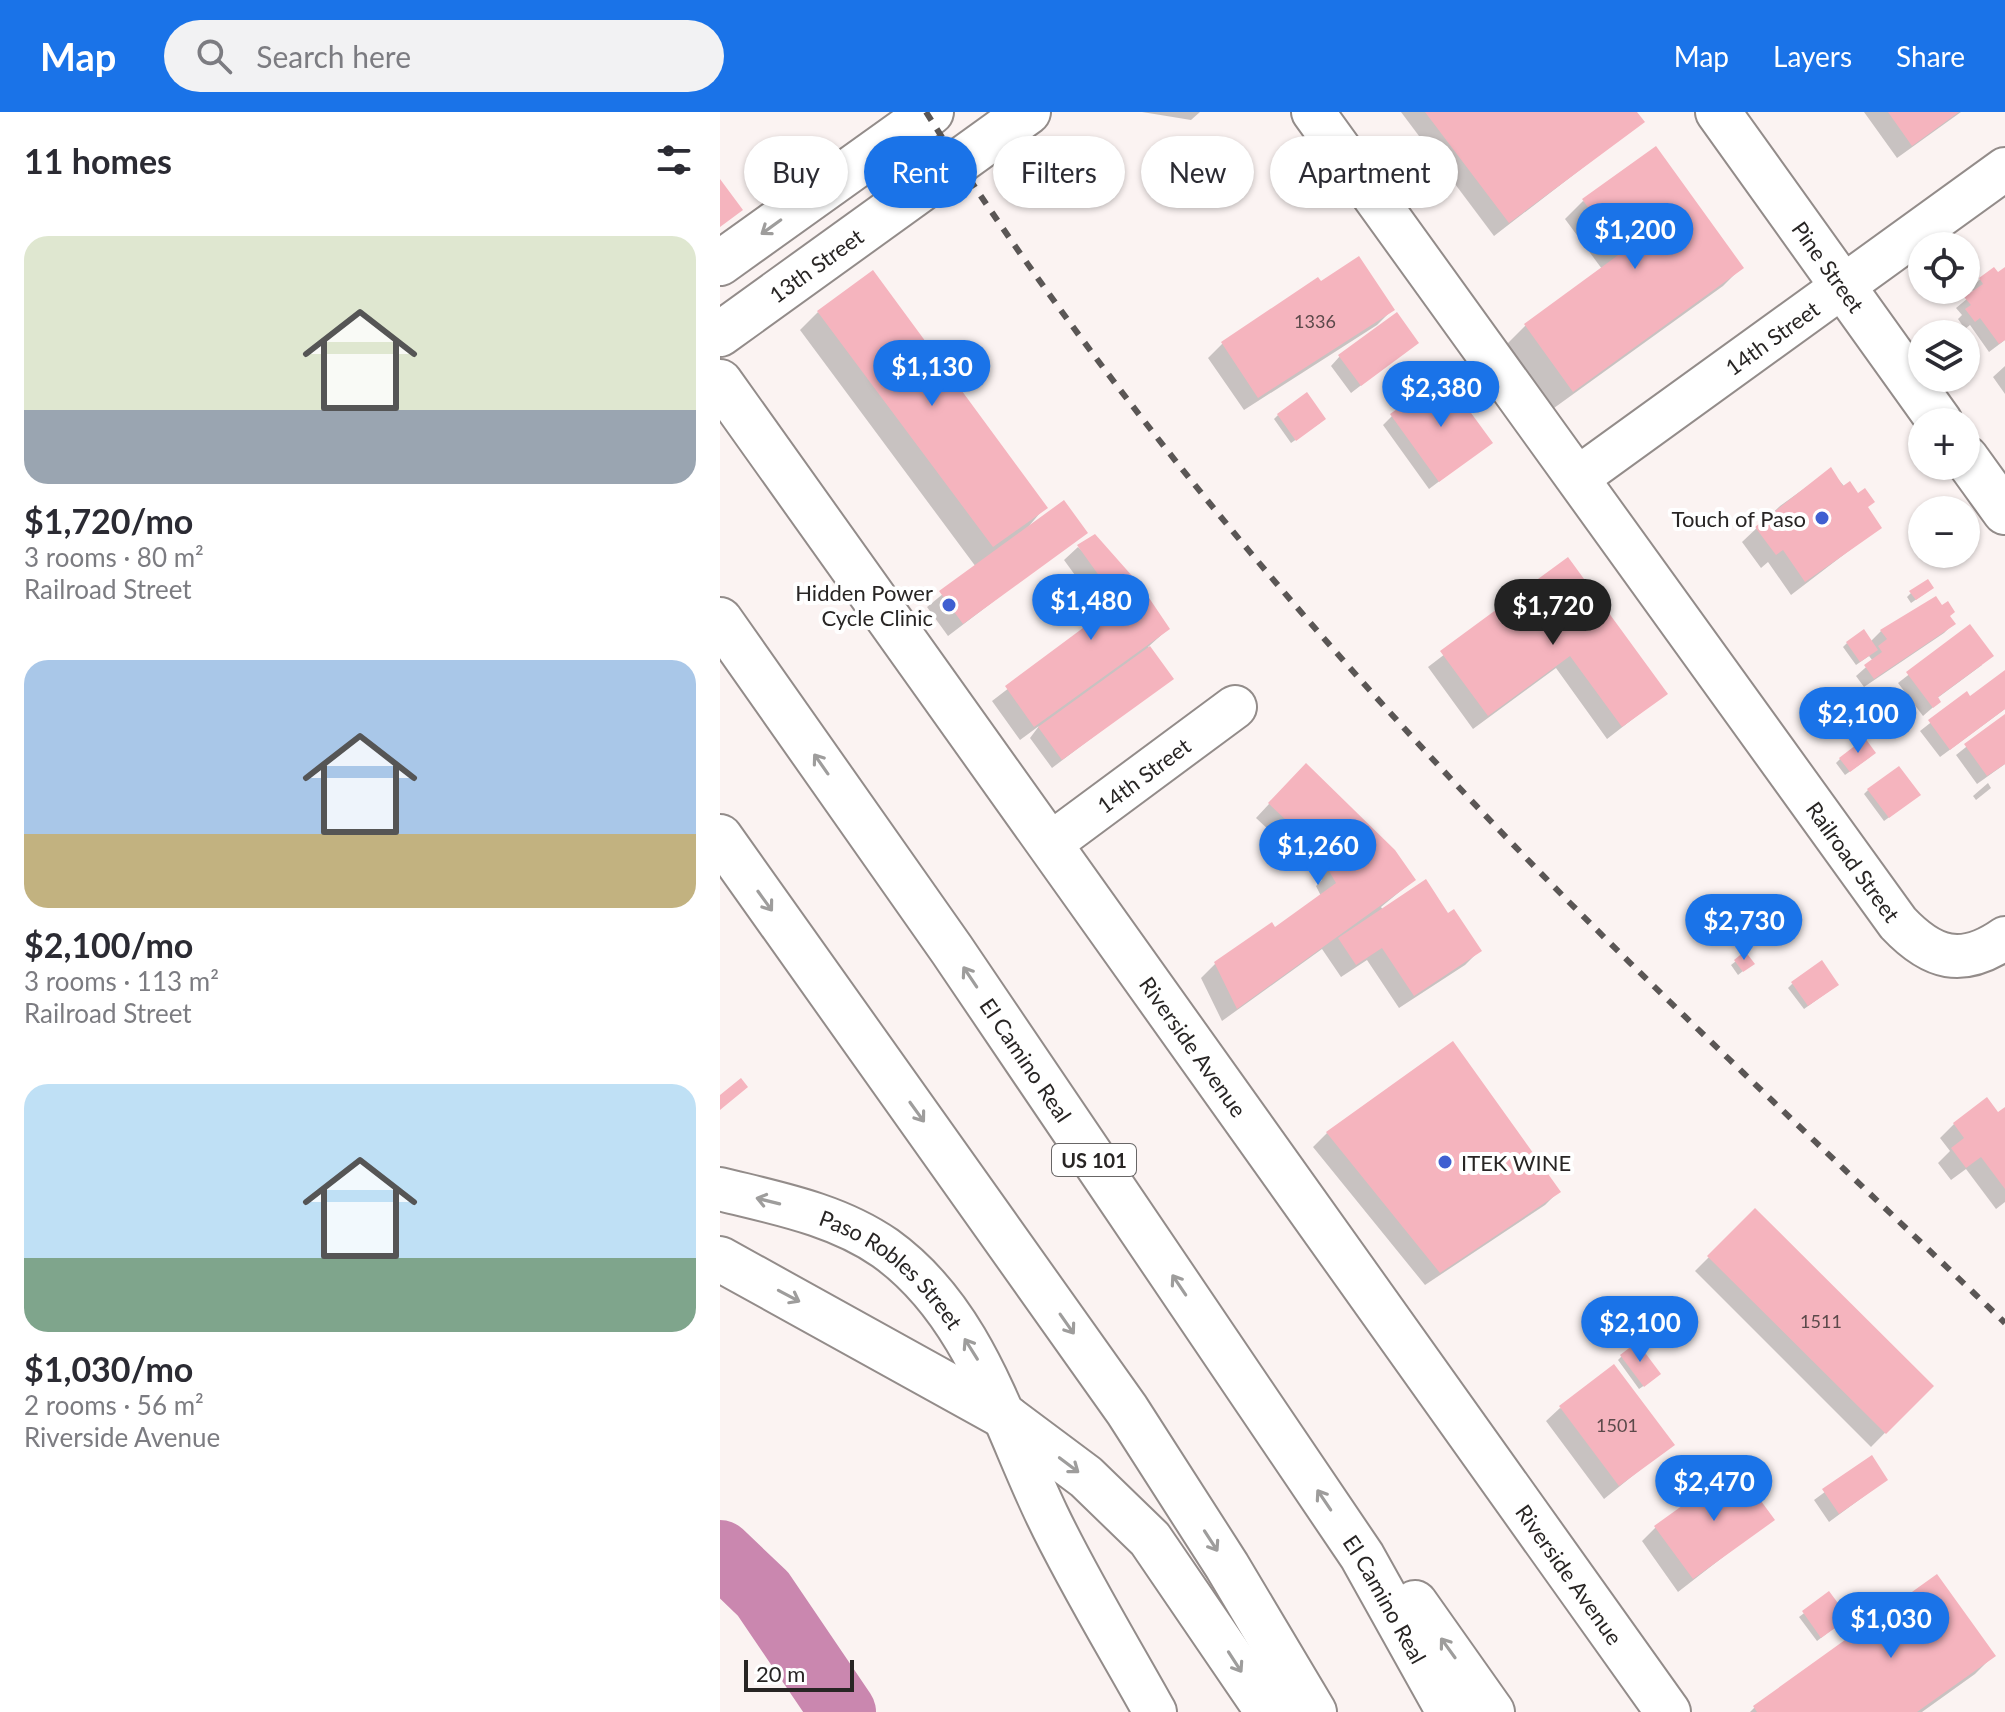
<!DOCTYPE html>
<html lang="en">
<head>
<meta charset="utf-8">
<style>
	:root { --surface:#fff; --page:#f2f2f3; --text:#2b2b33; --muted:#7c7c81; --accent:#1a73e8 }
	body { margin:0; font-family:Lato,sans-serif; background:var(--page); color:var(--text); height:100vh; display:flex; flex-direction:column; font-size:30px; white-space:nowrap }
	* { box-sizing:border-box; margin:0 }
	p { font-size:26px; color:var(--muted) }
	.icon { flex:none; width:44px; height:44px; fill:none; stroke:currentColor; stroke-width:2; stroke-linecap:round; stroke-linejoin:round }
	.map { position:relative; flex:1; overflow:hidden }
	.drawer { display:flex; flex-direction:column; background:var(--surface); width:720px }
	.drawer>* { flex:none }
	.guide { position:absolute; left:24px; top:24px; width:760px; height:72px; display:flex; gap:16px }
	.buttons { position:absolute; left:1188px; top:120px; display:grid; gap:16px }
	.buttons a { display:grid; place-items:center; width:72px; height:72px; border-radius:50%; background:var(--surface); box-shadow:0 2px 6px #0004; font-size:40px }
	.scale { position:absolute; left:24px; bottom:20px; width:110px; box-sizing:border-box; padding-left:8px; border:4px solid #282524; border-top:0; font-size:22px; line-height:28px; white-space:nowrap; color:#282524; -webkit-text-stroke:6px #fff; paint-order:stroke }
	.price { position:absolute; translate:-50% -68px; padding:0 18px; border-radius:28px; background:var(--accent); color:#fff; font-size:26px; line-height:52px; filter:drop-shadow(0 2px 4px #0008) }
	.price::after { content:''; position:absolute; left:50%; top:48px; width:24px; height:18px; margin-left:-12px; background:inherit; clip-path:polygon(0 0,100% 0,50% 100%) }
	.price.active { background:#222; color:#fff }
	ul { padding:0; list-style:none }
	li { display:grid; align-content:center; gap:16px; height:424px; padding:0 24px }
	li span { display:grid; place-items:center; height:248px; border-radius:24px; color:#555 }
	li>.icon { margin-inline-start:auto }
	span .icon { width:144px; height:144px; fill:#fffc; stroke-width:1 }
	li b { font-size:34px }
	h2 { display:flex; justify-content:space-between; align-items:center; height:96px; padding:0 24px; font-size:34px }
	.tag { padding:0 28px; border-radius:36px; background:var(--surface); box-shadow:0 2px 6px #0004; font-size:28px; line-height:72px }
	.tag.active { background:var(--accent); color:#fff }
	header { display:flex; align-items:center; gap:48px; box-sizing:border-box; height:112px; padding:0 40px; background:var(--accent); color:#fff }
	header strong { font-size:38px }
	nav { display:flex; gap:44px; margin-inline-start:auto; font-size:28px }
	.search { width:560px; height:72px; background:var(--page); display:flex; align-items:center; gap:20px; box-sizing:border-box; padding:0 28px; border-radius:44px; color:var(--muted); font-size:30px }
	main { display:flex; flex:1; min-height:0 }
	.map>svg:first-child { display:block }
	.shadow { fill:#0003 }
	.lines { fill:none; stroke-linecap:round; stroke-linejoin:round }
	.river { stroke:#ca87af; stroke-width:66 }
	.building { fill:#f5b4be }
	.minor-casing { stroke:#938c8a; stroke-width:46 }
	.tertiary-casing { stroke:#938c8a; stroke-width:48 }
	.secondary-casing { stroke:#938c8a; stroke-width:48 }
	.motorway-casing { stroke:#938c8a; stroke-width:48 }
	.minor { stroke:#fff; stroke-width:42 }
	.tertiary { stroke:#fff; stroke-width:44 }
	.secondary { stroke:#fff; stroke-width:44 }
	.motorway { stroke:#fff; stroke-width:44 }
	.rail { stroke:#5a5655; stroke-width:6; stroke-dasharray:10 10; stroke-linecap:butt }
	.oneway { stroke:#9e9d9c }
	.poi-dot { fill:#3f5fd1; stroke:#fff; stroke-width:3 }
	.labels { text-anchor:middle; dominant-baseline:central; stroke-width:8; stroke-linejoin:round; paint-order:stroke }
	.number-label { font-size:18px; fill:#5b494a }
	.shield { fill:#fff; stroke:#686666; stroke-width:2 }
	.shield-label { font-size:20px; font-weight:bold; fill:#282524 }
	.street-label { font-size:22px; fill:#282524; stroke:#fff }
	.poi-label { font-size:22px; fill:#282524; stroke:#fff; text-anchor:end }
</style>
</head>
<body>
<header>
<strong>Map</strong>
<div class="search"><svg class="icon" aria-label="search" viewBox="0 0 24 24"><circle cx="10" cy="10" r="6"/><path d="M15 15l6 6"/></svg>Search here</div>
<nav><a>Map</a><a>Layers</a><a>Share</a></nav>
</header>
<main>
<section class="drawer">
<h2>11 homes<svg class="icon" aria-label="filters" viewBox="0 0 24 24"><path d="M4 7h16M4 17h16"/><circle cx="9" cy="7" r="2"/><circle cx="15" cy="17" r="2"/></svg></h2>
<ul>
<li><span style="background:linear-gradient(#dfe7d0 70%,#9aa5b1 0)"><svg class="icon" aria-label="home" viewBox="0 0 24 24"><path d="M3 11l9-7 9 7M6 9v11h12V9"/></svg></span><div><b>$1,720/mo</b><p>3 rooms · 80 m²</p><p>Railroad Street</p></div></li>
<li><span style="background:linear-gradient(#a9c7e8 70%,#c2b280 0)"><svg class="icon" aria-label="home" viewBox="0 0 24 24"><path d="M3 11l9-7 9 7M6 9v11h12V9"/></svg></span><div><b>$2,100/mo</b><p>3 rooms · 113 m²</p><p>Railroad Street</p></div></li>
<li><span style="background:linear-gradient(#bfe0f5 70%,#7fa58c 0)"><svg class="icon" aria-label="home" viewBox="0 0 24 24"><path d="M3 11l9-7 9 7M6 9v11h12V9"/></svg></span><div><b>$1,030/mo</b><p>2 rooms · 56 m²</p><p>Riverside Avenue</p></div></li>
</ul>
</section>
<div class="map">
<svg width="1285" height="1600" viewBox="0 0 1285 1600">
	<rect width="100%" height="100%" fill="#fbf3f2"/>
	<path class="shadow" d="M 422,0 L 480,0 L 471,8 Z
		M 681,0 L 914,0 L 922,10 L 774,124 Z
		M 1144,0 L 1241,0 L 1177,46 Z
		M 863,89 L 1021,156 L 1003,174 L 834,296 L 787,232 L 805,214 L 882,157 L 845,107 Z
		M 1285,158 L 1285,228 L 1269,240 L 1250,213 L 1245,217 L 1238,207 L 1242,203 L 1236,196 L 1254,181 L 1251,176 L 1260,167 Z
		M 672,198 L 657,213 L 524,298 L 488,246 L 502,232 Z
		M 98,200 L 325,395 L 304,420 L 365,420 L 228,524 L 207,495 L 256,455 L 80,218 Z
		M 696,231 L 631,281 L 611,254 L 620,244 Z
		M 1285,254 L 1285,282 L 1273,265 Z
		M 558,303 L 600,311 L 571,331 L 554,307 Z
		M 672,304 L 770,331 L 709,377 L 663,313 Z
		M 1110,358 L 1160,415 L 1071,483 L 1048,450 L 1041,456 L 1022,430 L 1060,394 Z
		M 358,435 L 448,517 L 428,535 L 451,566 L 332,656 L 310,626 L 319,614 L 300,628 L 272,589 L 384,503 L 344,448 Z
		M 848,448 L 945,582 L 887,627 L 836,556 L 753,617 L 708,555 Z
		M 1207,480 L 1191,491 L 1187,485 L 1191,481 Z
		M 1228,505 L 1233,512 L 1224,521 L 1144,575 L 1136,564 L 1153,549 L 1149,544 L 1136,553 L 1123,535 L 1127,531 L 1150,530 L 1161,519 Z
		M 1250,515 L 1262,553 L 1216,587 L 1219,590 L 1203,604 L 1178,571 Z
		M 1285,563 L 1285,597 L 1220,645 L 1200,619 L 1247,582 L 1250,586 Z
		M 1285,604 L 1285,652 L 1257,672 L 1236,643 Z
		M 1150,645 L 1125,663 L 1116,651 L 1120,647 Z
		M 572,667 L 694,768 L 661,795 L 663,798 L 727,803 L 759,839 L 745,853 L 679,896 L 647,848 L 621,865 L 602,837 L 502,909 L 481,866 L 495,852 L 554,818 L 601,784 L 596,774 L 602,768 L 536,706 Z
		M 1268,671 L 1271,676 L 1256,688 L 1253,684 Z
		M 1148,678 L 1194,687 L 1164,709 L 1144,682 Z
		M 1025,842 L 1028,855 L 1018,863 L 1011,853 Z
		M 1072,872 L 1112,877 L 1084,897 L 1068,876 Z
		M 732,932 L 838,1080 L 825,1093 L 705,1173 L 593,1035 L 607,1021 Z
		M 1285,997 L 1285,1090 L 1276,1097 L 1246,1057 L 1231,1068 L 1218,1051 L 1230,1039 L 1220,1026 L 1234,1012 L 1277,1003 Z
		M 1035,1099 L 1211,1274 L 1151,1335 L 975,1159 Z
		M 902,1244 L 935,1266 L 919,1277 L 898,1248 Z
		M 840,1296 L 952,1332 L 884,1387 L 826,1309 Z
		M 1151,1346 L 1166,1368 L 1109,1410 L 1094,1388 Z
		M 1052,1407 L 958,1480 L 922,1429 L 936,1415 Z
		M 1109,1482 L 1122,1510 L 1097,1529 L 1079,1505 Z
		M 1273,1544 L 1255,1562 L 1202,1600 L 1030,1600 L 1034,1596 Z"/>
	<g class="lines">
		<path class="river" d="M 0,1441 L 43,1482 L 123,1600"/>
	</g>
	<path class="building" d="M 705,0 L 917,0 L 925,10 L 789,111 Z
		M 1168,0 L 1239,0 L 1192,34 Z
		M 936,34 L 1024,156 L 853,280 L 804,212 L 901,141 L 862,87 Z
		M 0,67 L 23,98 L 0,115 Z
		M 639,144 L 675,198 L 538,286 L 501,230 L 598,165 L 601,169 Z
		M 1274,155 L 1278,160 L 1285,155 L 1285,228 L 1279,232 L 1260,206 L 1255,210 L 1245,197 L 1251,193 L 1244,185 L 1263,172 L 1259,166 Z
		M 153,158 L 328,396 L 273,435 L 97,199 Z
		M 677,200 L 699,231 L 641,274 L 618,243 Z
		M 724,264 L 773,331 L 719,370 L 670,302 Z
		M 587,280 L 606,307 L 576,329 L 557,302 Z
		M 1111,355 L 1123,374 L 1130,369 L 1138,381 L 1145,376 L 1155,390 L 1148,395 L 1162,416 L 1085,470 L 1063,438 L 1056,443 L 1035,415 Z
		M 344,388 L 368,421 L 243,512 L 219,479 Z
		M 375,422 L 421,474 L 450,517 L 314,615 L 285,574 L 398,490 L 357,433 Z
		M 848,445 L 948,582 L 902,615 L 850,544 L 768,604 L 720,539 Z
		M 1208,467 L 1214,476 L 1196,488 L 1189,479 Z
		M 1216,484 L 1222,493 L 1228,489 L 1235,500 L 1230,504 L 1236,512 L 1154,567 L 1144,553 L 1162,540 L 1158,534 L 1167,527 L 1160,518 Z
		M 1250,512 L 1274,544 L 1218,585 L 1221,590 L 1213,596 L 1186,560 Z
		M 1144,517 L 1158,538 L 1140,550 L 1126,530 Z
		M 430,534 L 454,567 L 342,648 L 318,615 Z
		M 1285,558 L 1285,597 L 1230,638 L 1208,608 L 1247,579 L 1250,584 Z
		M 1285,602 L 1285,652 L 1267,664 L 1244,632 Z
		M 1145,626 L 1156,641 L 1130,660 L 1119,646 Z
		M 586,651 L 675,738 L 696,768 L 517,897 L 494,850 L 552,810 L 555,815 L 616,771 L 609,759 L 614,753 L 548,691 Z
		M 1179,654 L 1201,683 L 1169,706 L 1147,677 Z
		M 706,767 L 728,801 L 734,797 L 762,839 L 694,884 L 662,836 L 636,853 L 618,826 Z
		M 1025,839 L 1035,852 L 1023,860 L 1014,848 Z
		M 1102,848 L 1119,873 L 1088,894 L 1071,870 Z
		M 733,929 L 841,1080 L 720,1161 L 606,1020 Z
		M 21,966 L 28,975 L 0,998 L 0,983 Z
		M 1267,985 L 1278,1000 L 1285,995 L 1285,1077 L 1261,1045 L 1246,1056 L 1231,1036 L 1244,1026 L 1233,1011 Z
		M 1035,1096 L 1214,1274 L 1166,1322 L 987,1144 Z
		M 917,1230 L 941,1262 L 924,1275 L 900,1243 Z
		M 894,1252 L 955,1333 L 899,1374 L 839,1294 Z
		M 1152,1343 L 1168,1368 L 1119,1402 L 1102,1377 Z
		M 1016,1355 L 1055,1408 L 973,1467 L 934,1414 Z
		M 1217,1462 L 1276,1544 L 1197,1600 L 1037,1600 L 1033,1594 Z
		M 1109,1479 L 1129,1506 L 1101,1526 L 1082,1499 Z"/>
	<g class="lines">
		<g class="minor-casing">
			<g id="minor">
				<path id="s1" d="M 593,0 L 1178,811 C 1212,847 1242,856 1285,826"/>
				<path id="s2" d="M 859,365 L 1285,57"/>
				<path id="s3" d="M 330,732 L 515,595"/>
				<path id="s4" d="M 0,1077 C 56,1091 116,1102 165,1136 C 254,1200 282,1309 327,1403 C 359,1470 399,1535 435,1600"/>
			</g>
		</g>
		<g class="tertiary-casing">
			<g id="tertiary">
				<path id="s5" d="M 998,0 L 1220,310"/>
				<path d="M 1246,346 L 1285,400"/>
			</g>
		</g>
		<g class="secondary-casing">
			<g id="secondary">
				<path d="M 0,151 L 211,0"/>
				<path id="s6" d="M 0,222 L 308,0"/>
				<path id="s7" d="M 0,270 L 948,1600"/>
				<path d="M 0,1147 L 287,1306"/>
			</g>
		</g>
		<g class="motorway-casing">
			<g id="motorway">
				<path id="s8" d="M 0,508 L 232,838 L 642,1444 L 729,1600"/>
				<path d="M 0,725 L 407,1298 L 507,1454 L 594,1600"/>
				<path d="M 287,1306 L 366,1365 L 430,1427 L 548,1600"/>
				<path d="M 695,1491 L 772,1600"/>
			</g>
		</g>
		<use href="#minor" class="minor"/>
		<use href="#tertiary" class="tertiary"/>
		<use href="#secondary" class="secondary"/>
		<use href="#motorway" class="motorway"/>
		<path class="rail" d="M 206,0 C 387,286 613,550 850,791 C 992,934 1140,1071 1285,1211"/>
	</g>
	<defs><path id="oneway-shaft" d="M-6 0H5M1.5-3L5.5 0L1.5 3" fill="none" stroke-width="1.6" stroke-linecap="round" stroke-linejoin="round" transform="scale(2)"/></defs>
	<g class="oneway">
		<use href="#oneway-shaft" transform="translate(51 115) rotate(144)"/>
		<use href="#oneway-shaft" transform="translate(101 652) rotate(-125)"/>
		<use href="#oneway-shaft" transform="translate(45 789) rotate(54)"/>
		<use href="#oneway-shaft" transform="translate(250 865) rotate(-124)"/>
		<use href="#oneway-shaft" transform="translate(197 1000) rotate(54)"/>
		<use href="#oneway-shaft" transform="translate(48 1089) rotate(-166)"/>
		<use href="#oneway-shaft" transform="translate(459 1173) rotate(-124)"/>
		<use href="#oneway-shaft" transform="translate(69 1184) rotate(28)"/>
		<use href="#oneway-shaft" transform="translate(347 1212) rotate(55)"/>
		<use href="#oneway-shaft" transform="translate(251 1237) rotate(-122)"/>
		<use href="#oneway-shaft" transform="translate(349 1353) rotate(37)"/>
		<use href="#oneway-shaft" transform="translate(604 1388) rotate(-124)"/>
		<use href="#oneway-shaft" transform="translate(491 1429) rotate(57)"/>
		<use href="#oneway-shaft" transform="translate(728 1536) rotate(-126)"/>
		<use href="#oneway-shaft" transform="translate(515 1550) rotate(57)"/>
	</g>
	<g class="poi-dot">
		<circle cx="1102" cy="406" r="8"/>
		<circle cx="229" cy="493" r="8"/>
		<circle cx="725" cy="1050" r="8"/>
	</g>
	<g class="labels">
		<g class="number-label">
			<text x="595" y="209">1336</text>
			<text x="1101" y="1209">1511</text>
			<text x="897" y="1313">1501</text>
		</g>
		<rect class="shield" x="332" y="1032" width="84" height="32" rx="6"/>
		<g class="shield-label">
			<text x="374" y="1048">US 101</text>
		</g>
		<g class="street-label">
			<text stroke="none"><textPath href="#s6" startOffset="118">13th Street</textPath></text>
			<text stroke="none"><textPath href="#s5" startOffset="190">Pine Street</textPath></text>
			<text stroke="none"><textPath href="#s2" startOffset="238">14th Street</textPath></text>
			<text stroke="none"><textPath href="#s3" startOffset="116">14th Street</textPath></text>
			<text stroke="none"><textPath href="#s1" startOffset="924">Railroad Street</textPath></text>
			<text stroke="none"><textPath href="#s7" startOffset="816">Riverside Avenue</textPath></text>
			<text stroke="none"><textPath href="#s8" startOffset="536">El Camino Real</textPath></text>
			<text stroke="none"><textPath href="#s4" startOffset="194">Paso Robles Street</textPath></text>
			<text stroke="none"><textPath href="#s7" startOffset="1464">Riverside Avenue</textPath></text>
			<text stroke="none"><textPath href="#s8" startOffset="1184">El Camino Real</textPath></text>
		</g>
		<g class="poi-label">
			<text x="1086" y="406">Touch of Paso</text>
			<text x="213" y="480">Hidden Power<tspan x="213" dy="25">Cycle Clinic</tspan></text>
			<text x="741" y="1050" text-anchor="start">ITEK WINE</text>
		</g>
	</g>
</svg>
<div class="buttons">
<a><svg class="icon" aria-label="locate" viewBox="0 0 24 24"><circle cx="12" cy="12" r="6"/><path d="M12 2v4M12 18v4M2 12h4M18 12h4"/></svg></a>
<a><svg class="icon" aria-label="layers" viewBox="0 0 24 24"><path d="M12 4l9 5-9 5-9-5zM3 14l9 5 9-5"/></svg></a>
<a>+</a>
<a>−</a>
</div>
<div class="scale">20 m</div>
<b class="price" style="left:915px;top:159px">$1,200</b>
<b class="price" style="left:212px;top:296px">$1,130</b>
<b class="price" style="left:721px;top:317px">$2,380</b>
<b class="price" style="left:371px;top:530px">$1,480</b>
<b class="price active" style="left:833px;top:535px">$1,720</b>
<b class="price" style="left:1138px;top:643px">$2,100</b>
<b class="price" style="left:598px;top:775px">$1,260</b>
<b class="price" style="left:1024px;top:850px">$2,730</b>
<b class="price" style="left:920px;top:1252px">$2,100</b>
<b class="price" style="left:994px;top:1411px">$2,470</b>
<b class="price" style="left:1171px;top:1548px">$1,030</b>
<div class="guide">
<a class="tag">Buy</a>
<a class="tag active">Rent</a>
<a class="tag">Filters</a>
<a class="tag">New</a>
<a class="tag">Apartment</a>
</div>
</div>
</main>
</body>
</html>
